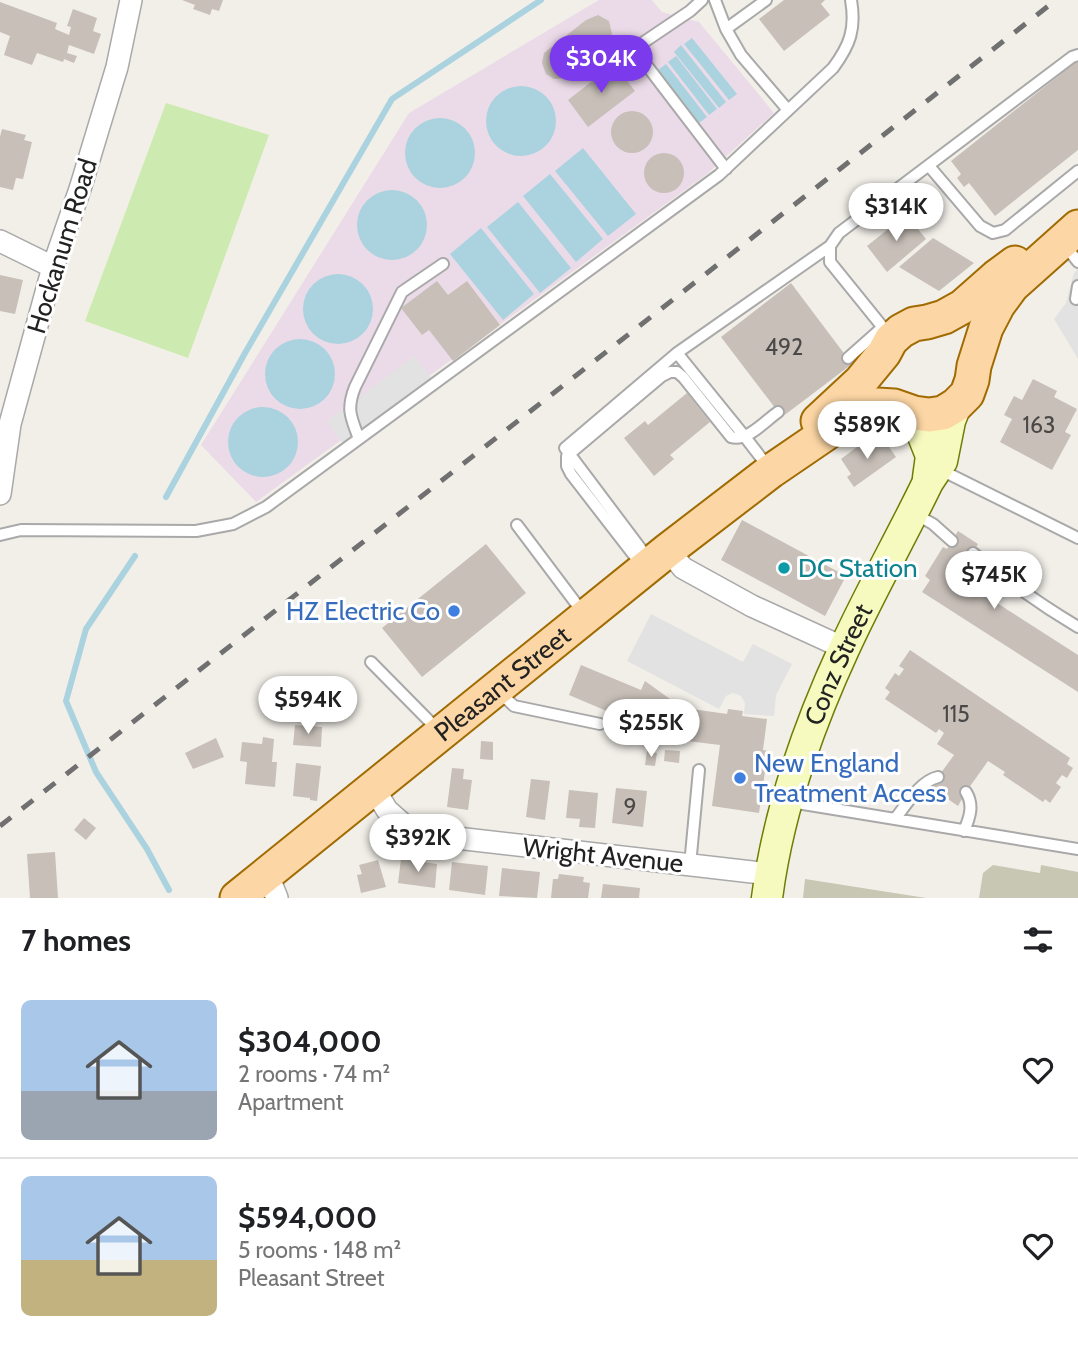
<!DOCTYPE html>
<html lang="en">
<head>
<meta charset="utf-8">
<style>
	:root { --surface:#fff; --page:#f6f6f6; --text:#202124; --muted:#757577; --line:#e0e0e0; --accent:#7c3aed }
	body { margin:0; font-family:Cabin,sans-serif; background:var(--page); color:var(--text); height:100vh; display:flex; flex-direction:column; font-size:26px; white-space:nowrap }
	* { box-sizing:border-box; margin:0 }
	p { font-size:23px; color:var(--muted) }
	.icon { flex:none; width:38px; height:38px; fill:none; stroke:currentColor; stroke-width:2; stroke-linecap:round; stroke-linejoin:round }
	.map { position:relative; height:898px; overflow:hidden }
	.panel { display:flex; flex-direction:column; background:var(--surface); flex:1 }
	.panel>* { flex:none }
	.price { position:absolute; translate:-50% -60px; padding:0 16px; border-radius:24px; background:#fff; color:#222; font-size:23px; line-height:46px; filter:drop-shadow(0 2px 4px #0008) }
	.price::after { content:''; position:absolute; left:50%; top:42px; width:21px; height:16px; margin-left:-10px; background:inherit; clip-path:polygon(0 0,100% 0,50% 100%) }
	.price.current { background:var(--accent); color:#fff }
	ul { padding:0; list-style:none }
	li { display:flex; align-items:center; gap:21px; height:175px; padding:0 21px }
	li+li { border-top:2px solid var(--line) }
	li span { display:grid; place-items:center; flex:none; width:196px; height:140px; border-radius:10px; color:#555 }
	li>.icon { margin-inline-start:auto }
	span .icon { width:84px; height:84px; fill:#fffc; stroke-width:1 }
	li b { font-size:30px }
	h2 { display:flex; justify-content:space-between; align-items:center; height:84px; padding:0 21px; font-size:30px }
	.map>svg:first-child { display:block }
	.industrial { fill:#ebdbe8 }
	.construction { fill:#c7c7b4 }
	.grass { fill:#cdebb0 }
	.parking { fill:#e2e2e2 }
	.water { fill:#aad3df }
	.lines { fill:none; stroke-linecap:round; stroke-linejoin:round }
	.stream { stroke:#aad3df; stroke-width:6 }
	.building { fill:#c7bfb8 }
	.lane-casing { stroke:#a9a9a9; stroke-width:14 }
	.street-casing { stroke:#a9a9a9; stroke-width:24 }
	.secondary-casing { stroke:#707d05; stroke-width:33 }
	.primary-casing { stroke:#a06b00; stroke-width:37 }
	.lane { stroke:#fff; stroke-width:10 }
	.street { stroke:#fff; stroke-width:21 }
	.secondary { stroke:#f7fabf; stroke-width:30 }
	.primary { stroke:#fcd6a4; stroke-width:33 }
	.rail { stroke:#707070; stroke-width:5; stroke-dasharray:14 14; stroke-linecap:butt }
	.culture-dot { fill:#0f9aa8; stroke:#fff; stroke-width:2.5 }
	.shop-dot { fill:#3f7fe0; stroke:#fff; stroke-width:2.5 }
	.labels { text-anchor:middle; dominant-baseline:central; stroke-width:6; stroke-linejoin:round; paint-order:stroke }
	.number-label { font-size:23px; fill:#4b4948 }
	.street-label { font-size:26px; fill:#222; stroke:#fff }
	.culture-label { font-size:26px; fill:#0d838f; stroke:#fff; text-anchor:start }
	.shop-label { font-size:26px; fill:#366cbe; stroke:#fff; text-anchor:end }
</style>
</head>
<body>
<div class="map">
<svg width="1078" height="898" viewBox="0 0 1078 898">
	<rect width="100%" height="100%" fill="#f2efe9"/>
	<path class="industrial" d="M 599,0 L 652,0 L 662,12 L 699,22 L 774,113 L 707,174 L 256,502 L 201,445 L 409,113 Z"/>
	<path class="construction" d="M 993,865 L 1040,873 L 1041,865 L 1078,872 L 1078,898 L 979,898 L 983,873 Z
		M 805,879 L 926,898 L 803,898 Z"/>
	<path class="grass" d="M 166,103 L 269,135 L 188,358 L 85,321 Z"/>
	<path class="parking" d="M 1078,269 L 1078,359 L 1054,319 L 1066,303 L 1074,273 Z
		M 415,356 L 439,389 L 350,454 L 327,421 Z
		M 651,614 L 743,662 L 753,644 L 792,664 L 776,695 L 774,716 L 744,714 L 745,703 L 741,696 L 733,693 L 726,696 L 719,709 L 627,661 Z"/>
	<path class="water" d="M 692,38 L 737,94 L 729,100 L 684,44 Z
		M 681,45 L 726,102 L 719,108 L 674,52 Z
		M 676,56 L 717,109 L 709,115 L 668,62 Z
		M 666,64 L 707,117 L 699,123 L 658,70 Z
		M486 121a35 35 0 1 1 70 0a35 35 0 1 1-70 0Z
		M405 153a35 35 0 1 1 70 0a35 35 0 1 1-70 0Z
		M 583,148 L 636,214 L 608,236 L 555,171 Z
		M 550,174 L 603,239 L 576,262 L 523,196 Z
		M357 225a35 35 0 1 1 70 0a35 35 0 1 1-70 0Z
		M 518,202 L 571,268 L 540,293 L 487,227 Z
		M 481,228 L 534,294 L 503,320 L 450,254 Z
		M303 309a35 35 0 1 1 70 0a35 35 0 1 1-70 0Z
		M265 374a35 35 0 1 1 70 0a35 35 0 1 1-70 0Z
		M228 442a35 35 0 1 1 70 0a35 35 0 1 1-70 0Z"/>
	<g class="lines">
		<path class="stream" d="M 166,497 L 245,353 L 392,99 L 541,0
			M 135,556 L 86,629 L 66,701 L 96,772 L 147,849 L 169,890"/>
	</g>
	<path class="building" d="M 182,0 L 223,0 L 219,11 L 212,9 L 210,15 L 193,9 L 195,5 Z
		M 784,0 L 825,0 L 821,4 L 830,15 L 784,51 L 759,19 Z
		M 0,2 L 57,23 L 55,29 L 69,35 L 71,27 L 67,26 L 73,9 L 97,18 L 93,31 L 101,34 L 94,54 L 69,45 L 67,53 L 77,56 L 74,63 L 64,59 L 63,62 L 37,53 L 32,65 L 4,55 L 10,36 L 0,32 Z
		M 598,15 L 609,21 L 612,34 L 606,46 L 565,78 L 554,79 L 546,74 L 542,63 L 544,53 L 586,20 Z
		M 1077,61 L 1078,63 L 1078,150 L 995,216 L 969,183 L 964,187 L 957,178 L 961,174 L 951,161 Z
		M 614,64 L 635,91 L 588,127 L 568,100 Z
		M611 132a21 21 0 1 1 42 0a21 21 0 1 1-42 0Z
		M 2,129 L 26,135 L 24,140 L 32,142 L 23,179 L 16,178 L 13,190 L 0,187 L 0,137 Z
		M644 173a20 20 0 1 1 40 0a20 20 0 1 1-40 0Z
		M 902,218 L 905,222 L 910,219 L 926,239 L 887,272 L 867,246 Z
		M 933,238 L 974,263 L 939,291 L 899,267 Z
		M 0,275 L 23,280 L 15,314 L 0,311 Z
		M 437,281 L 448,295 L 467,281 L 500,325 L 453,361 L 429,330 L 422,335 L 401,308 Z
		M 791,283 L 852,364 L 782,417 L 721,337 Z
		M 1033,379 L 1057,391 L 1054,397 L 1077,409 L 1065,432 L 1071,435 L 1052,470 L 1000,442 L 1012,419 L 1004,415 L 1014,396 L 1022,400 Z
		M 687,393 L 710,422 L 670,455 L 674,459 L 654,476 L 624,438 L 645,421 L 648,425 Z
		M 882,437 L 896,457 L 854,487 L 847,477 L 851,474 L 841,459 L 861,444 L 865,449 Z
		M 742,520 L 846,576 L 825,616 L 721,560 Z
		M 958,531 L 978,544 L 969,560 L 994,576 L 983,594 L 1078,655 L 1078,692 L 922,592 L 930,580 L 925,576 L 943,547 L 947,549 Z
		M 486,544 L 526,593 L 422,677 L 382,628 Z
		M 910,650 L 1070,758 L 1067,764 L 1073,768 L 1067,778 L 1062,775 L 1056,783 L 1061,787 L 1050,803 L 1045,799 L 1043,802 L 1003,775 L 1005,772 L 988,761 L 966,792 L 958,806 L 932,788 L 938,777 L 954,755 L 937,744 L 944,733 L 939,729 L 936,733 L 885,699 L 890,692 L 885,688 L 895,673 L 899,676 L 904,669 L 899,666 Z
		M 581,665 L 641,690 L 645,681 L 670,699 L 650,746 L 613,741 L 623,718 L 569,695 Z
		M 692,709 L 727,714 L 728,709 L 743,711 L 742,716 L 767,719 L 763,750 L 768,751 L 759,813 L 712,806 L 720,745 L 687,741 Z
		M 295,725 L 322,727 L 321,747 L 293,745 Z
		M 263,737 L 274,739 L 272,762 L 277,762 L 275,787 L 245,784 L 247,762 L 240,761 L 242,742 L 262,744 Z
		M 216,738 L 224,757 L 193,769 L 185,753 Z
		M 481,741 L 493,742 L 493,760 L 480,759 Z
		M 665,750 L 680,751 L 679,763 L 664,761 Z
		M 647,751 L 657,753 L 655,766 L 645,765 Z
		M 296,763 L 321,766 L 317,801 L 310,800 L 310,798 L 293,796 Z
		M 452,768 L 464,769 L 463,779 L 472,780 L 468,810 L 447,807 Z
		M 531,779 L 550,781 L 545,820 L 526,817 Z
		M 616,788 L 647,791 L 643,827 L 612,823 Z
		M 569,790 L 598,793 L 595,828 L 579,827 L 580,819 L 566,818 Z
		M 84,818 L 96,828 L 86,840 L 74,830 Z
		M 55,852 L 58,898 L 30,898 L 27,854 Z
		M 401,859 L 437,864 L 435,888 L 398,883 Z
		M 378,860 L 386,887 L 361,893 L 357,875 L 362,874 L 359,865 Z
		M 452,862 L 488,866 L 485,895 L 449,890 Z
		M 502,868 L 540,872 L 537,898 L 499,896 Z
		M 559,874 L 584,877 L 583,882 L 590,883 L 588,898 L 551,898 L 553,879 L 558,879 Z
		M 603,884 L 640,888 L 639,898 L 601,898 Z"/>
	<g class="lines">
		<g class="lane-casing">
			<path id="lane" d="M 702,0 L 690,11 L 641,44 L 637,49 L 638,54 L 726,169
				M 715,0 L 726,29 L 741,55 L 788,110
				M 726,29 L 766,0
				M 929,166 L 980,226 L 993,233 L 1005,230 L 1078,171
				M 1064,244 L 1078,262
				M 1076,299 L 1078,286
				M 889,338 L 885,330 L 830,262 L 830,246 L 839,233 L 1072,57 L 1078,55
				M 677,353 L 830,246
				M 848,358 L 883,327
				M 359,439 C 351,417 346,410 355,387 L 402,292 L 443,264
				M 939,469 L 1078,538
				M 915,514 L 933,524 L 952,541
				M 517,525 L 584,614
				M 0,535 L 21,530 L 196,531 L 233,524 L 266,507 L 719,175 L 833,68 C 850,45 856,29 851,0
				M 973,553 C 1006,580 1041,605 1078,627
				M 650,561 L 565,448 L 677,353 L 745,437 L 769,468
				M 643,567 L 571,474 L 567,466 L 567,456 L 662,376 L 670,372 L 677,372 L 683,377 L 731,437 C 747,442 765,421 778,412
				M 371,662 L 439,731
				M 498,691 L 514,706 L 600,724
				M 791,802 L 1078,849
				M 895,819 C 906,805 920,781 938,777
				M 964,831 C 970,817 974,805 966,792
				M 690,865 L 699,770"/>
		</g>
		<g class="street-casing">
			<path id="street" d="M 0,241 L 53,267
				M 0,494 L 10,424 L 53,267 L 80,189 L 117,67 L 131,0
				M 668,550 L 683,568 L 752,606 L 844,648
				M 373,787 L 387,810 L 413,833 L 770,874
				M 267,873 L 277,898"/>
		</g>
		<g class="secondary-casing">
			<g id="secondary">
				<path d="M 914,413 L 931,456 L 928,478"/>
				<path id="s1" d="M 767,898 C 778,812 808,727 844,649 C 870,592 901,538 928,482 L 942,461 L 950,421 L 956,405"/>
			</g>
		</g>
		<g class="primary-casing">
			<g id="primary">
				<path d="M 818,421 L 861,381 L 884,353 L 891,340 L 901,331 L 914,324 L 927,322 L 944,317 L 962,307 L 996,277 L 1015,263"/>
				<path id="s2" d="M 237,898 L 668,550 L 771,471 L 834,428 L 855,414 L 877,405 L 894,406 L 914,413 L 929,415 L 943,413 L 956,405 L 967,394 L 972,380 L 974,366 L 986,328 L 998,305 L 1012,286 L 1078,227"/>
			</g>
		</g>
		<use href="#lane" class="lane"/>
		<use href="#street" class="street"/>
		<use href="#secondary" class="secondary"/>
		<use href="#primary" class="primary"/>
		<path class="rail" d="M 0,826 L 1056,0"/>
	</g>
	<circle class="culture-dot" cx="784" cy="568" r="7"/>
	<g class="shop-dot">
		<circle cx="454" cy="611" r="7"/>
		<circle cx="740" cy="778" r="7"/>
	</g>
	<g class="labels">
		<g class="number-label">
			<text x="784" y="347">492</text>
			<text x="1039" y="425">163</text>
			<text x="956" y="714">115</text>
			<text x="630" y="807">9</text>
		</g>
		<g class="street-label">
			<text transform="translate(62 246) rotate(-73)">Hockanum Road</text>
			<text stroke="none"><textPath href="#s1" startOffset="245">Conz Street</textPath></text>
			<text stroke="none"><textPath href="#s2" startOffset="341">Pleasant Street</textPath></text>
			<text transform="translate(603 855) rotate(6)">Wright Avenue</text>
		</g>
		<g class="culture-label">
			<text x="798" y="568">DC Station</text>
		</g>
		<g class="shop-label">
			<text x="440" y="611">HZ Electric Co</text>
			<text x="754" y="763" text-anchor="start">New England<tspan x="754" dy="30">Treatment Access</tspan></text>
		</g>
	</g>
</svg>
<b class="price current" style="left:601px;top:95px">$304K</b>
<b class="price" style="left:896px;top:243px">$314K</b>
<b class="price" style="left:867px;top:461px">$589K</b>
<b class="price" style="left:994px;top:611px">$745K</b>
<b class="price" style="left:308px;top:736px">$594K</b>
<b class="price" style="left:651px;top:759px">$255K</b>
<b class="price" style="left:418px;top:874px">$392K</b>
</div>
<section class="panel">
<h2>7 homes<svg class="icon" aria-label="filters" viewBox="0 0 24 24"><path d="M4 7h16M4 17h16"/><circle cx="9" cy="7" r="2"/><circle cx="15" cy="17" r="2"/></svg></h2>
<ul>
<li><span style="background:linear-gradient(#a9c7e8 65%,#9aa5b1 0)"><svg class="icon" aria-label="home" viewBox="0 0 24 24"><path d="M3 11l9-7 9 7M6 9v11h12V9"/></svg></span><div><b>$304,000</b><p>2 rooms · 74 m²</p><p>Apartment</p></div><svg class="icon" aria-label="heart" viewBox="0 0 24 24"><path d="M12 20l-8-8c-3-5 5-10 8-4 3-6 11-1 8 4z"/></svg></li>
<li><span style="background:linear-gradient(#a9c7e8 60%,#c2b280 0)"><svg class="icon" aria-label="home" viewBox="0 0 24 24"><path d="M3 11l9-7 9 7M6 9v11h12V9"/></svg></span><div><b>$594,000</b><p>5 rooms · 148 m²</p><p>Pleasant Street</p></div><svg class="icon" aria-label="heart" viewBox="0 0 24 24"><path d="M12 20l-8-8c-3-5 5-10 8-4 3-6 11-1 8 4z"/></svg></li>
</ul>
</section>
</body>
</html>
